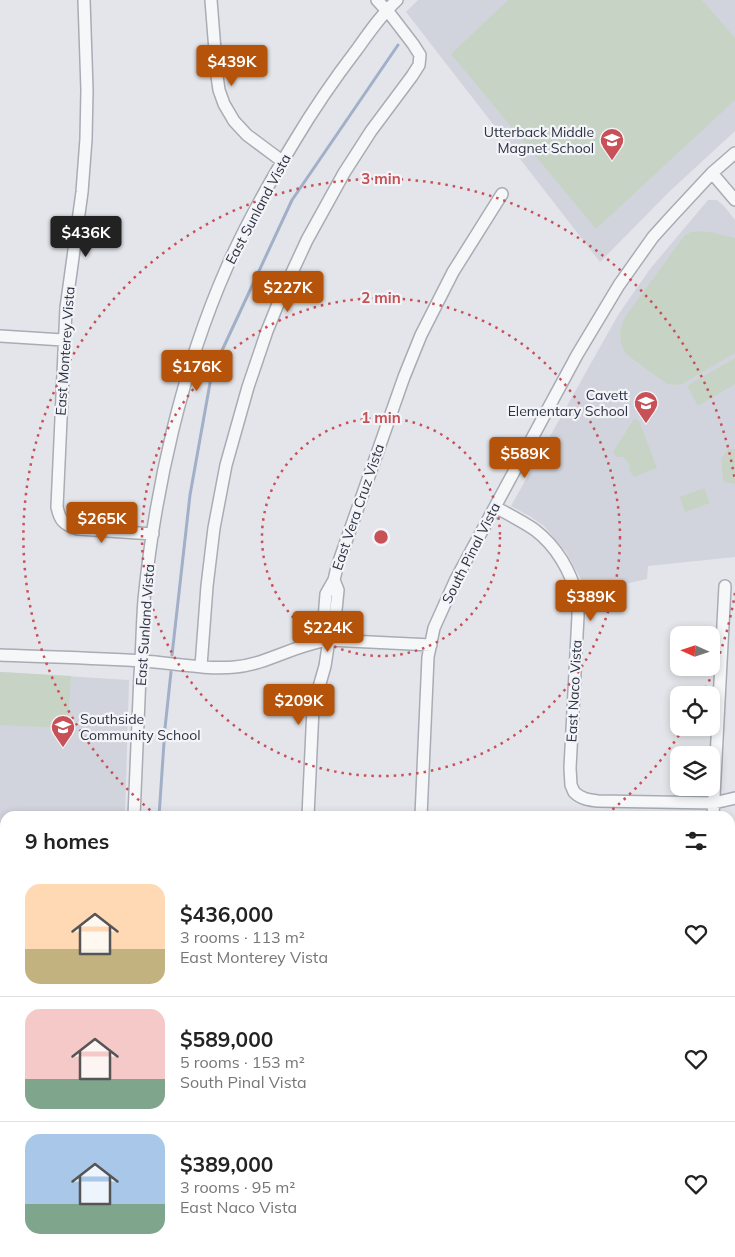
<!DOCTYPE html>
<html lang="en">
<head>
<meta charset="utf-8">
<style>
	:root { --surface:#fff; --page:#f6f6f6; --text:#222; --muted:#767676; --line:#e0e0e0; --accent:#b45309 }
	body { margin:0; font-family:Mulish,sans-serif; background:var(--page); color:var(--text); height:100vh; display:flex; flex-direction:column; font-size:19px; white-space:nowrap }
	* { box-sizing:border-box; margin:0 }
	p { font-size:16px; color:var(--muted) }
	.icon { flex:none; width:28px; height:28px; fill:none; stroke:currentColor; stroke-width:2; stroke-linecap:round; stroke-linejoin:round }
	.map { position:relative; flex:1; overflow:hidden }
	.sheet { position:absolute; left:0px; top:811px; width:735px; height:446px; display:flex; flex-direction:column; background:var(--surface); border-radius:15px 15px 0 0; box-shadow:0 2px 8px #0003 }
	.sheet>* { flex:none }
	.needle { width:32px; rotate:273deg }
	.buttons { position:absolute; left:670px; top:626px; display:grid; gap:10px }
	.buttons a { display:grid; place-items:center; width:50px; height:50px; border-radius:10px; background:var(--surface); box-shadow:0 2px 8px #0003; font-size:25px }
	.price { position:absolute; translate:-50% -42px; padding:0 11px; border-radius:5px; background:var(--accent); color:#fff; font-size:16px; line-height:32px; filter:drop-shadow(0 1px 2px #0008) }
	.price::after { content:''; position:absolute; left:50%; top:30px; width:15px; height:11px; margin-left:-8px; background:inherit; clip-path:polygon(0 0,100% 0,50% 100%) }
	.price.on { background:#222; color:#fff }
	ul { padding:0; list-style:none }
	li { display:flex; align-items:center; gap:15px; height:125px; padding:0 25px }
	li+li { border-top:1px solid var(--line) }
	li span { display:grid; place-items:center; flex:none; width:140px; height:100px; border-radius:15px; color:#555 }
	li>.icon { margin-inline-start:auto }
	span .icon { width:60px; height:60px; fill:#fffc; stroke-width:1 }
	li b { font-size:21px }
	h2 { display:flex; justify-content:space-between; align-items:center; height:60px; padding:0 25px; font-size:21px }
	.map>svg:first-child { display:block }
	.built { fill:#d1d4dc }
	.green { fill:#c7d4c5 }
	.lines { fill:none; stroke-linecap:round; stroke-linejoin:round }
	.stream { stroke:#a1b0c8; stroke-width:3 }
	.street-casing { stroke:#a8acb4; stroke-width:14 }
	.primary-casing { stroke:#a3a9b5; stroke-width:20 }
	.street { stroke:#f6f7f9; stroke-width:11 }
	.primary { stroke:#fff; stroke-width:18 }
	.ring { fill:none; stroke:#c75156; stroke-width:2.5; stroke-dasharray:2.5 5 }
	.labels { text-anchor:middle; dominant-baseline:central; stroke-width:4.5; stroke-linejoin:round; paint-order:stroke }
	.poi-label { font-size:14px; fill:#2c3242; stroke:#f3f4f8; text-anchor:end }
	.street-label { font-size:14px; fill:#2c3242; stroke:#f3f4f8 }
	.centre { fill:#c75156; stroke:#f3f4f8; stroke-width:2.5 }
	.ring-label { font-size:15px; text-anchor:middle; font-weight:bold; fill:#c75156; stroke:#f3f4f8; stroke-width:4.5; stroke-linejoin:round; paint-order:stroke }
</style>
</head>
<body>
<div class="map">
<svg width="735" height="1257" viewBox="0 0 735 1257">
	<rect width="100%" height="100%" fill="#e3e5ea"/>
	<path class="built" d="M 418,0 L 735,0 L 735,131 L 669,192 L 600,262 L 406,12 Z
		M 708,200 L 717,200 L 724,206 L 735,220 L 735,557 L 648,566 L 647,579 L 588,592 L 566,552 L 544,526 L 531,517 L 511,506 L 618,315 L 650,269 Z
		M 0,672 L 129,680 L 125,816 L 5,816 L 5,914 L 0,914 Z
		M 730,993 L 735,993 L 735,1106 L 730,1107 Z
		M 5,1186 L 5,1252 L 265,1252 L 266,1254 L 257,1257 L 0,1257 L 0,1187 Z"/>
	<path class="green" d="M 508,0 L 702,0 L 735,38 L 735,100 L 596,229 L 451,54 Z
		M 701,231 L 717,233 L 717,234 L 735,238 L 735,353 L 682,384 L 674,385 L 667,384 L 626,354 L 621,344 L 620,330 L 625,317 L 684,236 L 691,232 Z
		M 735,358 L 735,384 L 698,406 L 687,386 Z
		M 634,419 L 639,421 L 657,468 L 634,477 L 629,470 L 630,465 L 623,457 L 616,457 L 613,452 Z
		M 728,449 L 735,449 L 735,484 L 725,482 L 723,479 L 721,459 Z
		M 704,488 L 710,503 L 685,512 L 680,497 Z
		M 0,672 L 71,676 L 68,728 L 0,725 Z
		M 0,965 L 5,965 L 5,1186 L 0,1187 Z"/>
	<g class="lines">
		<path class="stream" d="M 172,655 L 190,495 L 212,372 L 292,200 L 398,45
			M 159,816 L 165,728 L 171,672
			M 730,1000 L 735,1000
			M 0,1156 L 5,1156"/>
		<g class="street-casing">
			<path id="street" d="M 84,0 L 87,90 L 86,139 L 82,192 L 66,308 L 57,507 C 60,521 64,525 78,529 L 153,534
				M 211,0 L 217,76 L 219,90 L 224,104 L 234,121 L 247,135 L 282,161
				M 712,173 L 735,200
				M 0,336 L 63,340
				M 495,507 C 508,514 522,521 535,530 C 556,546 571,571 577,597 C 578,603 578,610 578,616 L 570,768 L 571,785 L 574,792
				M 334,580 L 338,590 L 334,630 L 329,640 L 323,632 L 326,594 L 334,580 L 337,567 L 404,377 L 421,335 L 453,272 L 502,194
				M 0,655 C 48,657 96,658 144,661 C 172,663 207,670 235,667 C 268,664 296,644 329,640 L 431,645
				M 201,666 L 207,586 L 214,528 L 226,465 L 248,387 L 267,331 L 282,294 L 307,240 L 344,173 L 371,131 L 412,76 L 419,65 L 420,55 L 413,44 L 390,14 L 377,0
				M 574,792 C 581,799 589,800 598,801 L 714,803 L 735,798
				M 134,816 C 136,769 138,722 140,675 C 142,650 142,625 144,600 C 155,489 182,369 227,267 C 246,224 269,183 294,142 C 313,110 335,78 358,48 C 370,31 382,14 397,0
				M 308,816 L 313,708 L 325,666 L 329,640
				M 421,816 L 428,657 L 434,628 L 456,579 L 577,355 L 619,285 L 653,237 L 672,216 L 712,173 L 735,153
				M 713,816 L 725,586
				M 0,936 L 5,937
				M 730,972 L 735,973
				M 730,1217 L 735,1216
				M 584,1257 L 599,1252"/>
		</g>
		<g class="primary-casing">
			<path id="primary" d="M 730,1124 L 735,1123
				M 730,1150 L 735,1149
				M 322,1257 L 334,1252
				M 395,1257 L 408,1252"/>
		</g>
		<use href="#street" class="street"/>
		<use href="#primary" class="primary"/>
	</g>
	<g class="ring">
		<circle cx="381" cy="537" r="119"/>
		<circle cx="381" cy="537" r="239"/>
		<path d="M735 593A358 358 0 0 1 703 694M683 729A358 358 0 0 1 606 815M156 815A358 358 0 1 1 735 481"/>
	</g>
	<defs>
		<g id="school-pin" transform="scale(1.25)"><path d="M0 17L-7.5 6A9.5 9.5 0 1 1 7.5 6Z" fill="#c75156" stroke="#f3f4f8"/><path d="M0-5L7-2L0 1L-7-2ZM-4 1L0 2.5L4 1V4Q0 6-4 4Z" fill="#fff"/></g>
	</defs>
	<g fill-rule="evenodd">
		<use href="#school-pin" x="612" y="140"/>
		<use href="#school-pin" x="646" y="403"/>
		<use href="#school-pin" x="63" y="727"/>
	</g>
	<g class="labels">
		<g class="poi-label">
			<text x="594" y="132">Utterback Middle<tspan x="594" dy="16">Magnet School</tspan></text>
			<text x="628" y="395">Cavett<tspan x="628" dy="16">Elementary School</tspan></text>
			<text x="80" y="719" text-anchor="start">Southside<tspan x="80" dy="16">Community School</tspan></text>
		</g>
		<g class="street-label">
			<text transform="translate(258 209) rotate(-62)">East Sunland Vista</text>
			<text transform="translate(65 351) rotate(-86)">East Monterey Vista</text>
			<text transform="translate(358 507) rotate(-71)">East Vera Cruz Vista</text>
			<text transform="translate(471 553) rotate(-63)">South Pinal Vista</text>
			<text transform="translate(145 625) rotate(-86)">East Sunland Vista</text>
			<text transform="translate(574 691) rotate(-87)">East Naco Vista</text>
		</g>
	</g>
	<circle cx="381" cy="537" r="8" class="centre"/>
	<g class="ring-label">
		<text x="381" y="184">3 min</text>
		<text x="381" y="303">2 min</text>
		<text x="381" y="423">1 min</text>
	</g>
</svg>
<div class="buttons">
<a><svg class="needle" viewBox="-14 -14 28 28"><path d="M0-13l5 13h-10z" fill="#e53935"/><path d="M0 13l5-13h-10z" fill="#767676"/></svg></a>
<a><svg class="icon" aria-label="locate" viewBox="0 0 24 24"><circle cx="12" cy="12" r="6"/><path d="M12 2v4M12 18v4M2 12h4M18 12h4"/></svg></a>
<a><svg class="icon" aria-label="layers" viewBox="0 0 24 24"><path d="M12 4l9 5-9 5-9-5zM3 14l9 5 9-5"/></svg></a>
</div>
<b class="price" style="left:232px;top:87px">$439K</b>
<b class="price on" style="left:86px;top:258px">$436K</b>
<b class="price" style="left:288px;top:313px">$227K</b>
<b class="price" style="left:197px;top:392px">$176K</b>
<b class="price" style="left:525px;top:479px">$589K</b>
<b class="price" style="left:102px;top:544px">$265K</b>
<b class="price" style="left:591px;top:622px">$389K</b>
<b class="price" style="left:328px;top:653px">$224K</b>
<b class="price" style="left:299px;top:726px">$209K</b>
<section class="sheet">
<h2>9 homes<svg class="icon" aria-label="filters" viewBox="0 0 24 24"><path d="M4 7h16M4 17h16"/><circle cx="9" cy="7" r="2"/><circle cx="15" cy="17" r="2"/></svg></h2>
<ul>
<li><span style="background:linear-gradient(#ffd9b3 65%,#c2b280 0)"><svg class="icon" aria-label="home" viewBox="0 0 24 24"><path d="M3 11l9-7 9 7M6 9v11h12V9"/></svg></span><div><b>$436,000</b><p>3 rooms · 113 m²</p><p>East Monterey Vista</p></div><svg class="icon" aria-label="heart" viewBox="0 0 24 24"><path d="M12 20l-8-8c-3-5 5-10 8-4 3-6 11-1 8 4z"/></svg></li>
<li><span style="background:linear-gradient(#f6c9c9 70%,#7fa58c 0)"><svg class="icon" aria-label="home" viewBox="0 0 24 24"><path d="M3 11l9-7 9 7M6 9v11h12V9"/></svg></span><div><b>$589,000</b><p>5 rooms · 153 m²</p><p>South Pinal Vista</p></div><svg class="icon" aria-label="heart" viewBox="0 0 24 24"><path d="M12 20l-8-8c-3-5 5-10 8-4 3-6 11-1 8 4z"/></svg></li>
<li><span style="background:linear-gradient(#a9c7e8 70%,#7fa58c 0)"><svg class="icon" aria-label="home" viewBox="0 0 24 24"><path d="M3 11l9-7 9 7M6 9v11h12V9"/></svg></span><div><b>$389,000</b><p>3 rooms · 95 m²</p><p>East Naco Vista</p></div><svg class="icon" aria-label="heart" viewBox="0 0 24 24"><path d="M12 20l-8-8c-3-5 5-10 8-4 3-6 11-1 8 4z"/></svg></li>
</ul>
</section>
</div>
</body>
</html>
